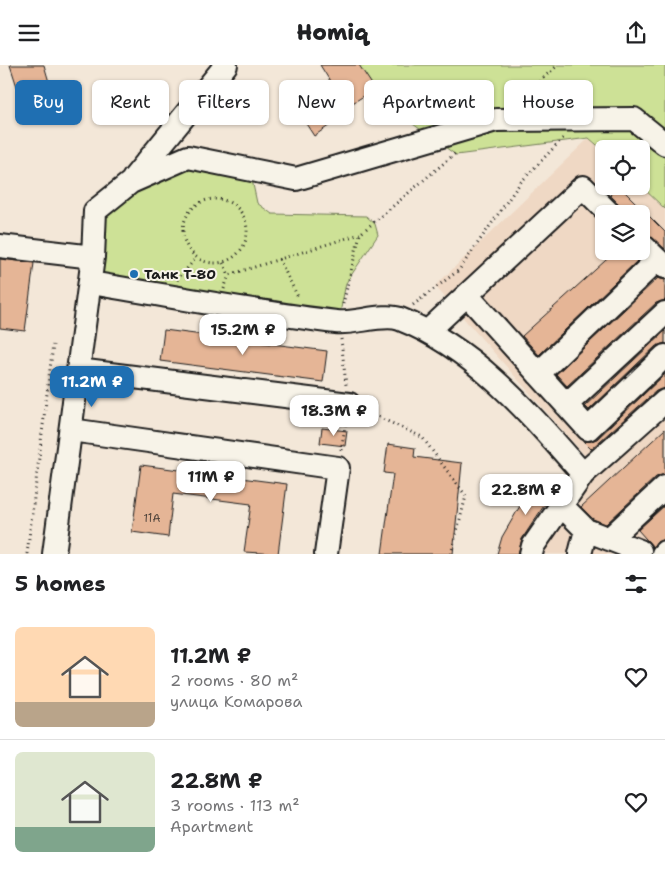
<!DOCTYPE html>
<html lang="en">
<head>
<meta charset="utf-8">
<style>
	:root { --surface:#fff; --page:#f2f2f2; --text:#202124; --muted:#757577; --line:#e0e0e0; --accent:#1f6fb2 }
	body { margin:0; font-family:"Shantell Sans",sans-serif; background:var(--page); color:var(--text); height:100vh; display:flex; flex-direction:column; font-size:19px; white-space:nowrap }
	* { box-sizing:border-box; margin:0 }
	p { font-size:16px; color:var(--muted) }
	.icon { flex:none; width:28px; height:28px; fill:none; stroke:currentColor; stroke-width:2; stroke-linecap:round; stroke-linejoin:round }
	.map { position:relative; height:489px; overflow:hidden }
	.side { display:flex; flex-direction:column; background:var(--surface); flex:1 }
	.side>* { flex:none }
	.guide { position:absolute; left:15px; top:15px; width:635px; height:45px; display:flex; gap:10px }
	.controls { position:absolute; left:595px; top:75px; display:grid; gap:10px }
	.controls a { display:grid; place-items:center; width:55px; height:55px; border-radius:8px; background:var(--surface); box-shadow:0 1px 4px #0004; font-size:25px }
	.price { position:absolute; translate:-50% -42px; padding:0 11px; border-radius:10px; background:#fff; color:#222; font-size:16px; line-height:32px; filter:drop-shadow(0 1px 2px #0008) }
	.price::after { content:''; position:absolute; left:50%; top:30px; width:15px; height:11px; margin-left:-8px; background:inherit; clip-path:polygon(0 0,100% 0,50% 100%) }
	.price.on { background:var(--accent); color:#fff }
	ul { padding:0; list-style:none }
	li { display:flex; align-items:center; gap:15px; height:125px; padding:0 15px }
	li+li { border-top:1px solid var(--line) }
	li span { display:grid; place-items:center; flex:none; width:140px; height:100px; border-radius:8px; color:#555 }
	li>.icon { margin-inline-start:auto }
	span .icon { width:60px; height:60px; fill:#fffc; stroke-width:1 }
	li b { font-size:21px }
	h2 { display:flex; justify-content:space-between; align-items:center; height:60px; padding:0 15px; font-size:21px }
	.pill { padding:0 18px; border-radius:8px; background:var(--surface); box-shadow:0 1px 4px #0004; font-size:18px; line-height:45px }
	.pill.on { background:var(--accent); color:#fff }
	header { display:flex; justify-content:space-between; align-items:center; height:65px; padding:0 15px; background:var(--surface); font-size:22px; font-weight:800 }
	.map>svg:first-child { display:block }
	.built { fill:#efd8c4; fill-rule:evenodd }
	.green { fill:#cde196; stroke:#747e59 }
	.building { fill:#e5b596; stroke:#1c1c1c }
	.lines { fill:none; stroke-linecap:round; stroke-linejoin:round }
	.minor-casing { stroke:#1c1c1c; stroke-width:26 }
	.path { stroke:#1c1c1c; stroke-width:3; stroke-dasharray:1 4; stroke-linecap:butt }
	.minor { stroke:#f7f3e8; stroke-width:22 }
	.poi-dot { fill:#1f6fb2; stroke:#f7f3e8; stroke-width:2 }
	.labels { text-anchor:middle; dominant-baseline:central; stroke-width:4; stroke-linejoin:round; paint-order:stroke }
	.number-label { font-size:11px; fill:#4e423a }
	.poi-label { font-size:14px; font-weight:bold; fill:#1c1c1c; stroke:#f7f3e8; text-anchor:start }
</style>
</head>
<body>
<header><svg class="icon" aria-label="menu" viewBox="0 0 24 24"><path d="M4 6h16M4 12h16M4 18h16"/></svg>Homiq<svg class="icon" aria-label="share" viewBox="0 0 24 24"><path d="M12 15V3M7 8l5-5 5 5M5 13v7h14v-7"/></svg></header>
<div class="map">
<svg width="665" height="489" viewBox="0 0 665 489">
	<rect width="100%" height="100%" fill="#f3e7d8"/>
	<filter id="ink" filterUnits="userSpaceOnUse"><feTurbulence type="fractalNoise" baseFrequency=".02" numOctaves="2"/><feDisplacementMap in="SourceGraphic" scale="10" xChannelSelector="R" yChannelSelector="G"/><feConvolveMatrix kernelMatrix="1 2 1 2 8 2 1 2 1" color-interpolation-filters="sRGB"/></filter>
	<g filter="url(#ink)">
		<path class="built" d="M 589,73 L 604,86 L 604,121 L 641,121 L 665,144 L 665,489 L 536,489 L 596,403 L 435,221 ZM 604,149 L 641,149 L 641,186 L 604,186 Z"/>
		<path class="green" d="M 331,0 L 665,0 L 665,144 L 641,121 L 641,84 L 604,84 L 604,86 L 589,73 L 456,90 Z
			M 248,96 L 257,138 L 272,149 L 366,151 L 375,159 L 378,170 L 346,218 L 339,253 L 96,208 L 102,150 C 113,141 124,131 136,123 C 163,107 216,97 248,96 Z"/>
		<path class="building" d="M 10,0 L 44,0 L 51,24 L 21,34 Z
			M 320,0 L 359,0 L 375,24 L 335,49 L 339,54 L 314,71 L 299,48 L 335,24 Z
			M 619,121 L 665,167 L 665,184 L 641,162 L 641,149 L 629,149 L 610,130 Z
			M 616,186 L 630,186 L 638,195 L 539,290 L 522,271 Z
			M 0,194 L 34,198 L 25,266 L 0,263 Z
			M 658,213 L 665,215 L 665,235 L 656,238 L 567,321 L 556,309 Z
			M 164,265 L 327,286 L 323,317 L 160,296 Z
			M 665,266 L 665,278 L 656,281 L 589,345 L 585,341 Z
			M 665,309 L 665,323 L 656,326 L 591,384 L 584,377 L 597,374 Z
			M 322,363 L 347,366 L 345,381 L 320,378 Z
			M 665,364 L 665,409 L 656,412 L 606,459 L 593,454 L 581,442 Z
			M 388,379 L 415,383 L 414,392 L 462,398 L 453,489 L 382,489 L 393,409 L 384,408 Z
			M 141,400 L 287,419 L 278,489 L 244,487 L 251,439 L 173,429 L 168,472 L 132,467 Z
			M 538,410 L 557,421 L 522,474 L 518,489 L 497,489 L 502,472 Z
			M 665,440 L 665,474 L 656,477 L 653,482 L 638,465 Z"/>
		<g class="lines">
			<g class="minor-casing">
				<path id="minor" d="M 133,114 L 226,0
					M 641,179 L 665,202
					M 0,181 L 93,192
					M 90,218 C 171,231 254,247 336,257 C 354,259 384,248 400,254 C 476,284 530,349 583,409 L 533,481 L 531,489
					M 467,230 L 588,364 L 665,291
					M 428,266 L 583,122 L 610,149
					M 78,305 L 349,339
					M 538,309 L 657,195
					M 566,340 L 665,248
					M 71,365 L 338,403 L 326,489
					M 583,409 L 665,336
					M 561,440 L 586,465 L 580,489
					M 586,465 L 640,486 L 639,489
					M 609,474 L 665,422
					M 54,489 L 93,192 L 95,146 L 131,117 L 188,92 L 296,114 L 496,55 L 634,54 L 665,79
					M 663,489 L 665,487"/>
			</g>
			<path class="path" d="M 517,36 L 558,0
				M183 166a32 32 0 1 1 64 0a32 32 0 1 1-64 0Z
				M 279,194 L 299,234
				M 223,198 L 229,210 L 360,169
				M 177,215 L 196,193
				M 224,224 L 229,210
				M 343,239 L 360,169 L 457,87
				M 413,240 L 459,205 L 520,118 L 563,73
				M 341,274 L 346,320
				M 365,346 L 422,372 L 466,431 L 451,489
				M 341,385 L 346,357
				M 27,489 L 53,280"/>
			<use href="#minor" class="minor"/>
		</g>
	</g>
	<circle class="poi-dot" cx="134" cy="209" r="5"/>
	<g class="labels">
		<g class="number-label">
			<text x="152" y="453">11А</text>
		</g>
		<g class="poi-label">
			<text x="144" y="209">Танк Т-80</text>
		</g>
	</g>
</svg>
<div class="controls">
<a><svg class="icon" aria-label="locate" viewBox="0 0 24 24"><circle cx="12" cy="12" r="6"/><path d="M12 2v4M12 18v4M2 12h4M18 12h4"/></svg></a>
<a><svg class="icon" aria-label="layers" viewBox="0 0 24 24"><path d="M12 4l9 5-9 5-9-5zM3 14l9 5 9-5"/></svg></a>
</div>
<b class="price" style="left:243px;top:291px">15.2M ₽</b>
<b class="price on" style="left:92px;top:343px">11.2M ₽</b>
<b class="price" style="left:334px;top:372px">18.3M ₽</b>
<b class="price" style="left:211px;top:438px">11M ₽</b>
<b class="price" style="left:526px;top:451px">22.8M ₽</b>
<div class="guide">
<a class="pill on">Buy</a>
<a class="pill">Rent</a>
<a class="pill">Filters</a>
<a class="pill">New</a>
<a class="pill">Apartment</a>
<a class="pill">House</a>
</div>
</div>
<section class="side">
<h2>5 homes<svg class="icon" aria-label="filters" viewBox="0 0 24 24"><path d="M4 7h16M4 17h16"/><circle cx="9" cy="7" r="2"/><circle cx="15" cy="17" r="2"/></svg></h2>
<ul>
<li><span style="background:linear-gradient(#ffd9b3 75%,#b9a48a 0)"><svg class="icon" aria-label="home" viewBox="0 0 24 24"><path d="M3 11l9-7 9 7M6 9v11h12V9"/></svg></span><div><b>11.2M ₽</b><p>2 rooms · 80 m²</p><p>улица Комарова</p></div><svg class="icon" aria-label="heart" viewBox="0 0 24 24"><path d="M12 20l-8-8c-3-5 5-10 8-4 3-6 11-1 8 4z"/></svg></li>
<li><span style="background:linear-gradient(#dfe7d0 75%,#7fa58c 0)"><svg class="icon" aria-label="home" viewBox="0 0 24 24"><path d="M3 11l9-7 9 7M6 9v11h12V9"/></svg></span><div><b>22.8M ₽</b><p>3 rooms · 113 m²</p><p>Apartment</p></div><svg class="icon" aria-label="heart" viewBox="0 0 24 24"><path d="M12 20l-8-8c-3-5 5-10 8-4 3-6 11-1 8 4z"/></svg></li>
</ul>
</section>
</body>
</html>
